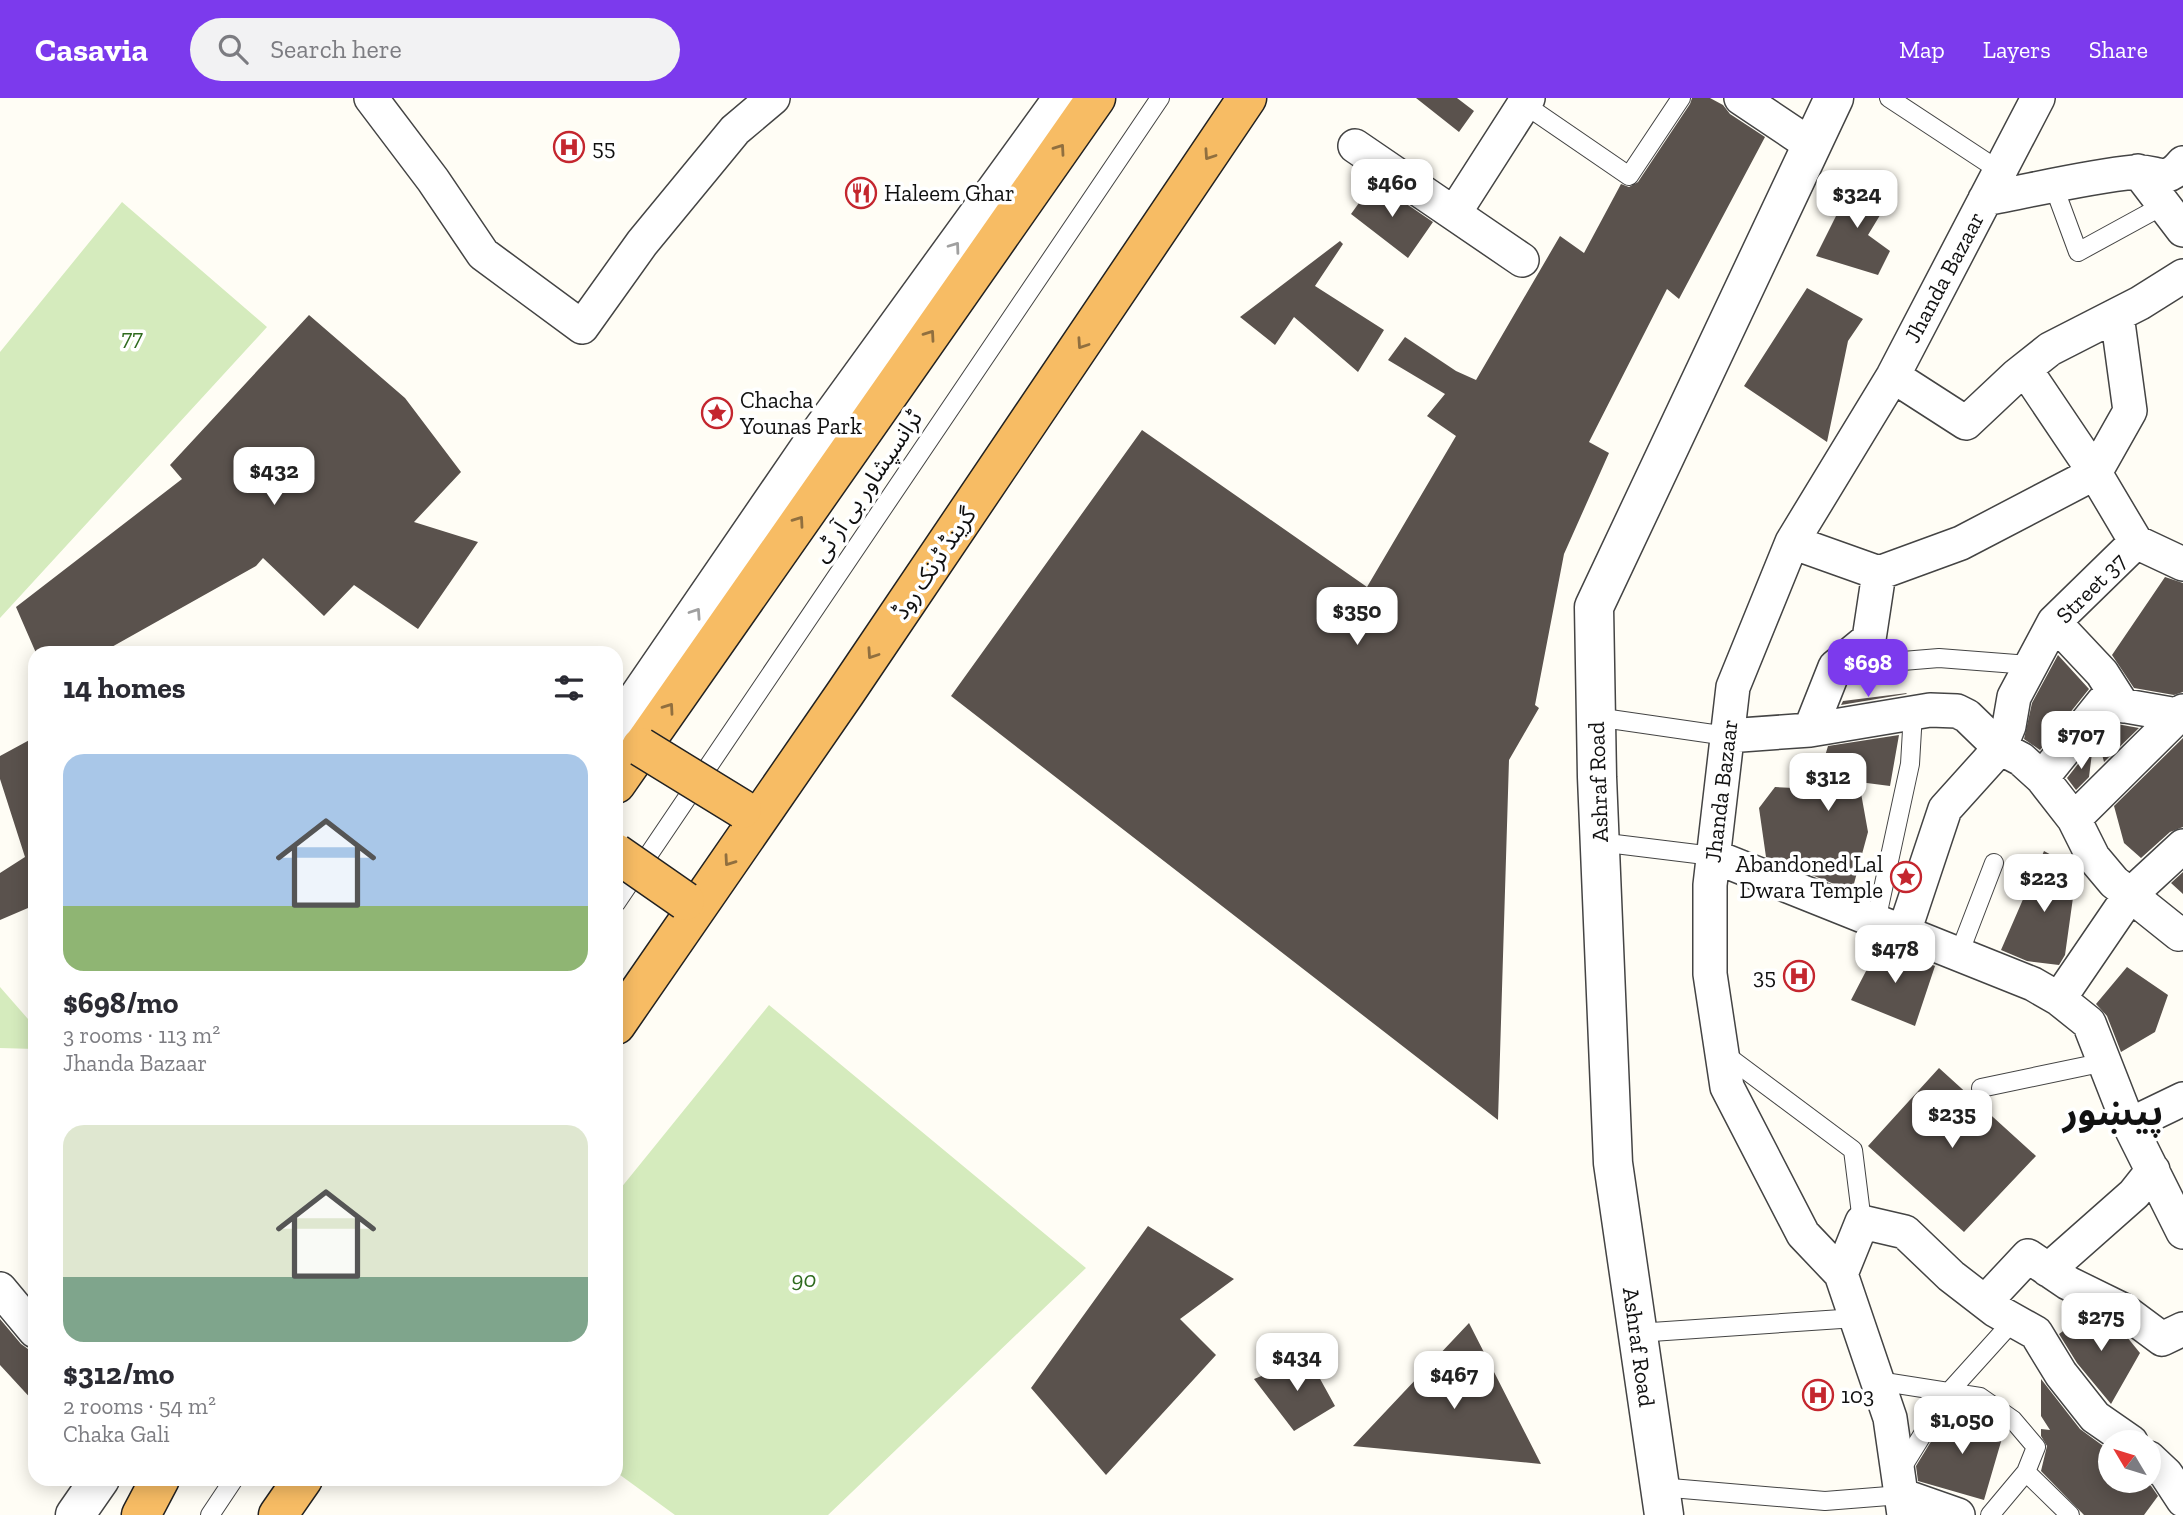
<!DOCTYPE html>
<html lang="en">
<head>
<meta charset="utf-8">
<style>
	:root { --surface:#fff; --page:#f2f2f3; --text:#2b2b33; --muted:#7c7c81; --accent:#7c3aed }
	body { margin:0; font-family:"Zilla Slab","Noto Sans Arabic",serif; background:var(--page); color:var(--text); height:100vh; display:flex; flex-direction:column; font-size:26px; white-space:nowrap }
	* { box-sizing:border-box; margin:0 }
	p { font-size:23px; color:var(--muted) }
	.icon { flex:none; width:38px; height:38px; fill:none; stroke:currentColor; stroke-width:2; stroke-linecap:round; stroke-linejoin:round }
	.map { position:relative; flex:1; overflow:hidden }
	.details { position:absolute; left:28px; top:548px; width:595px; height:840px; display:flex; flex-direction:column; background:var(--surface); border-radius:21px; box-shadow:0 4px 18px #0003 }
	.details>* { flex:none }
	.needle { width:46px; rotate:308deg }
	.controls { position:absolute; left:2098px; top:1332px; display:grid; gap:14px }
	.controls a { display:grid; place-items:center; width:63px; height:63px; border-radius:50%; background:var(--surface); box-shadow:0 4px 18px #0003; font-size:35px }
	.price { position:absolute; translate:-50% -60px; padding:0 16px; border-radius:14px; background:#fff; color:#222; font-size:23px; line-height:46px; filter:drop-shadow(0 2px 4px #0008) }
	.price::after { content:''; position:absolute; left:50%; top:42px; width:21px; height:16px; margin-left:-10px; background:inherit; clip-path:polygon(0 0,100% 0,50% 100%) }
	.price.current { background:var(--accent); color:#fff }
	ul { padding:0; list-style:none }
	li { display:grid; align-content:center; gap:14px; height:371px; padding:0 35px }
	li span { display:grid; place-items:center; height:217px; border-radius:21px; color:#555 }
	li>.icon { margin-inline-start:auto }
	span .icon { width:126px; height:126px; fill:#fffc; stroke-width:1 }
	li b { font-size:30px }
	h2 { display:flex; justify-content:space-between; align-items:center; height:84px; padding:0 35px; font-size:30px }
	header { display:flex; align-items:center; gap:42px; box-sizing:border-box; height:98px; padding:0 35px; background:var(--accent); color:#fff }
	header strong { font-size:33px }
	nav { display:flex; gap:38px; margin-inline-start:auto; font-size:24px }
	.search { width:490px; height:63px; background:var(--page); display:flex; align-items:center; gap:18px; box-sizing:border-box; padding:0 24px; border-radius:38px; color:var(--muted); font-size:26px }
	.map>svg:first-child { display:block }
	.green { fill:#d5ebbd }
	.building { fill:#5a524d }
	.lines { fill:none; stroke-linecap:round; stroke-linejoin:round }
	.service-casing { stroke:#444; stroke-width:20 }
	.minor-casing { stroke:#444; stroke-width:36 }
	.tertiary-casing { stroke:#444; stroke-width:41 }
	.trunk-casing { stroke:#222; stroke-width:41 }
	.service { stroke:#fff; stroke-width:18 }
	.minor { stroke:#fff; stroke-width:33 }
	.tertiary { stroke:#fff; stroke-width:38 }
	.trunk { stroke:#f7bc64; stroke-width:38 }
	.trunk-bridge-casing { stroke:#222; stroke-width:41; stroke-linecap:butt }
	.trunk-bridge { stroke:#f7bc64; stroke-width:38 }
	.oneway { stroke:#906f3f }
	.oneway2 { stroke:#a0a0a0 }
	.labels { text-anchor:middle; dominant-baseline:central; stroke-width:7; stroke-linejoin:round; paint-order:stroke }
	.poi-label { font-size:23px; fill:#111; stroke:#fff; text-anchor:start }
	.street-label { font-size:23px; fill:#111; stroke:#fff }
	.park-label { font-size:23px; font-style:italic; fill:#2f6b1f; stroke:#fff }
	.town-label { font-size:37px; font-weight:bold; fill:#111; stroke:#fff }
</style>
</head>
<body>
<header>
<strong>Casavia</strong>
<div class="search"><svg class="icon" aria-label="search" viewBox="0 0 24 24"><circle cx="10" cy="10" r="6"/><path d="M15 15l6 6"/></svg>Search here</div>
<nav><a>Map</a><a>Layers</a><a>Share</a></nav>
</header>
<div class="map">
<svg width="2183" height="1417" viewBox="0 0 2183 1417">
	<rect width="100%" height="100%" fill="#fffdf5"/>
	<path class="green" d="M 122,104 L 267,229 L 0,520 L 0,254 Z
		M 0,889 L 35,929 L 35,951 L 0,950 Z
		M 769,907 L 1086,1170 L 828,1417 L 675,1417 L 616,1374 L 616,1096 Z"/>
	<path class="building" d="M 1416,0 L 1457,0 L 1474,13 L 1459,34 Z
		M 1692,0 L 1710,0 L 1723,7 L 1730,16 L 1765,39 L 1679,201 L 1667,191 L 1589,344 L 1609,355 L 1564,456 L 1535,607 L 1539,610 L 1509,662 L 1498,1022 L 951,598 L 1142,332 L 1367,489 L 1456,338 L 1427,318 L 1445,296 L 1388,262 L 1405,239 L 1456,273 L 1476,282 L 1560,138 L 1584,155 L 1621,86 L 1629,89 L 1638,84 L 1690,6 Z
		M 1856,78 L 1891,99 L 1868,137 L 1890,153 L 1878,177 L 1816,158 Z
		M 1374,84 L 1433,124 L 1408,160 L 1351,116 Z
		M 1340,143 L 1343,146 L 1315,188 L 1384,232 L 1358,274 L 1294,219 L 1275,247 L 1240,219 Z
		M 1807,190 L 1863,221 L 1848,243 L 1827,344 L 1744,288 Z
		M 309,217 L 405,300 L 461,374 L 414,424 L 478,444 L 418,531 L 354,487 L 324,518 L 263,460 L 256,468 L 101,555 L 36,555 L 16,509 L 182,381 L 170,367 Z
		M 2165,479 L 2183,485 L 2183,594 L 2174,597 L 2134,590 L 2112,557 Z
		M 2058,557 L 2089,591 L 2040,652 L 2024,641 L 2032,605 Z
		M 1907,595 L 1906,596 L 1841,607 L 1843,603 Z
		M 2111,625 L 2139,630 L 2104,664 L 2098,641 Z
		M 1899,637 L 1890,688 L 1859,684 L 1868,734 L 1852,793 L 1766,759 L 1759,710 L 1775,689 L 1815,691 L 1828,648 Z
		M 35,639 L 35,807 L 0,822 L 0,775 L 25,759 L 0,681 L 0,658 Z
		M 2183,640 L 2183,729 L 2170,734 L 2141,760 L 2124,745 L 2114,708 Z
		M 2093,647 L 2089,679 L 2076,692 L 2067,680 Z
		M 2044,753 L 2077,771 L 2065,857 L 2059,867 L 2027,863 L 2001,852 Z
		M 2183,774 L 2183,796 L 2171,785 Z
		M 1879,848 L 1891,850 L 1935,868 L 1915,928 L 1851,902 Z
		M 2127,869 L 2168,897 L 2155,934 L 2121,954 L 2107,918 L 2096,906 Z
		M 1939,970 L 2036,1058 L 1964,1134 L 1868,1048 Z
		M 1148,1128 L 1234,1181 L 1180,1221 L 1216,1257 L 1106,1377 L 1031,1290 Z
		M 2087,1216 L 2113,1228 L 2127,1239 L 2140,1255 L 2111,1306 L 2077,1265 L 2059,1236 Z
		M 0,1221 L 21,1246 L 28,1251 L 35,1252 L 35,1305 L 0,1267 Z
		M 1469,1225 L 1541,1366 L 1353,1348 Z
		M 1308,1259 L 1335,1308 L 1294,1333 L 1254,1281 Z
		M 2041,1281 L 2080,1331 L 2110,1353 L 2110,1382 L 2145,1382 L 2151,1388 L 2158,1398 L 2144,1417 L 2084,1417 L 2041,1373 L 2047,1348 L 2041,1338 L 2041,1331 L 2050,1332 L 2041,1318 Z
		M 1948,1316 L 1996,1324 L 2005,1330 L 1984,1402 L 1918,1383 L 1916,1368 Z"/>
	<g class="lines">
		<g class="service-casing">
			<path id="service" d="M 1889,0 L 2000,73
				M 1524,6 L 1629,78 L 1681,0
				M 2054,89 L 2078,154 L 2164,107
				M 1842,568 L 1939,560 L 2029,567
				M 1596,619 L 1727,638
				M 1599,744 L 1713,758
				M 616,805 L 1160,0
				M 1876,823 L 1910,666 L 1913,615
				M 1959,856 L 1994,765
				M 1723,955 L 1853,1052 L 1862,1124
				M 1981,990 L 2105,964
				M 1637,1235 L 1856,1220
				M 1878,1283 L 1980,1299 L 2013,1322 L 2036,1349 L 2026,1374 L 2070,1417
				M 1900,1373 L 1949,1294 L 2014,1222
				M 1659,1389 L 1825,1403 L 1901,1397
				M 210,1417 L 234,1381
				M 1990,1417 L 2026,1374"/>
		</g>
		<g class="minor-casing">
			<path id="minor" d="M 371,0 L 433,82 L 483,156 L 582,229 L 642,145 L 735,32 L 773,0
				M 1741,0 L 1811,47
				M 1355,48 L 1522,162
				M 2138,73 L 2183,132
				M 1985,101 C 2034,92 2085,79 2135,74 C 2158,72 2164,88 2183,65
				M 1455,114 L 1528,0
				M 2117,217 L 2130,313 L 2095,375 L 2136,444 L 2183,466
				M 1893,278 L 1966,325 L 2016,278 L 2050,251 L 2140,205 L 2183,178
				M 1792,444 L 1879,475 L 1961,445 L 2095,375 L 2025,271
				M 2054,524 L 2102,575 L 2123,608
				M 1810,632 L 1930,612 L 1957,613 L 1967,618 L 2000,650 L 2021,661 L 2042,680 L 2074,721 L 2093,759 L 2114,784 L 2179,836 L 2183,834
				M 1727,638 L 1810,632 L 1835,569 L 1869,541 L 1879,475
				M 2042,680 L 2103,604 L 2183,618
				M 2074,721 L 2183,613
				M 1713,758 L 2033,886 L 2059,901 L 2089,925 L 2127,1022 L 2183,1134
				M 1904,834 L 1945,711 L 2000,650 L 2009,628 L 2014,599 L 2054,524 L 2136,444
				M 2059,901 L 2130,797 L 2183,748
				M 2129,1027 L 2183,1001
				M 2048,1172 L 2134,1096 L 2153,1072
				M 1841,1176 L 1862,1124 L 1905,1134 L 1951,1178 L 1995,1212 L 2036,1235 L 2061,1276 L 2095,1319 L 2131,1344
				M 0,1191 L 35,1233
				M 1985,1204 L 2028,1158 L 2068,1185 L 2123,1212 L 2162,1241 L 2183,1231
				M 2149,1360 L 2166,1376 L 2183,1402
				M 1901,1397 L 1958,1417
				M 1904,1417 L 1890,1320 L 1841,1176 L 1803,1136 L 1727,989 L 1710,876 L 1710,787 L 1733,589 L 1792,444 L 1893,278 L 2038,0"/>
		</g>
		<g class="tertiary-casing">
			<path id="tertiary" d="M 616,632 L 810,349 L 1063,0
				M 75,1417 L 100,1381
				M 1664,1417 L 1613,1065 L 1597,679 L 1594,509 L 1834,0"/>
		</g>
		<g class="trunk-casing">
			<path id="trunk" d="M 616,686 L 1096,0
				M 616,927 L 846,594 L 1247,0
				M 141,1417 L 160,1381
				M 278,1417 L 303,1381"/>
		</g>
		<use href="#service" class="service"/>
		<use href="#minor" class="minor"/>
		<use href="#tertiary" class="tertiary"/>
		<use href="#trunk" class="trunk"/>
		<g class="trunk-bridge-casing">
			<path id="trunk-bridge" d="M 641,649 L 742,711
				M 616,755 L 685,803"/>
		</g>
		<use href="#trunk-bridge" class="trunk-bridge"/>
	</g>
	<defs><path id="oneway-chevron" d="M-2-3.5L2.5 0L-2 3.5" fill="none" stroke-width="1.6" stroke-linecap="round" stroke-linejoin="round" transform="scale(1.75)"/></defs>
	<g class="oneway">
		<use href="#oneway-chevron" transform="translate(1060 51) rotate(-55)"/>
		<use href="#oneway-chevron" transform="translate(1209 57) rotate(124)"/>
		<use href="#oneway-chevron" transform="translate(930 237) rotate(-55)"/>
		<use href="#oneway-chevron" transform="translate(1082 246) rotate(124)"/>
		<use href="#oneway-chevron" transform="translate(799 423) rotate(-55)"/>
		<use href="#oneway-chevron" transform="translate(872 556) rotate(124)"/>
		<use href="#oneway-chevron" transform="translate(669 610) rotate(-55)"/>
		<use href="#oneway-chevron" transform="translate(729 763) rotate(125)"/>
	</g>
	<g class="oneway2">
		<use href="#oneway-chevron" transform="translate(955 149) rotate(-54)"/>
		<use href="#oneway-chevron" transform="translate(696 515) rotate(-56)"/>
	</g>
	<defs>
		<g id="hospital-ring" transform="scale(1.575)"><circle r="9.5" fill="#fff" stroke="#c4262e" stroke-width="1.5"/><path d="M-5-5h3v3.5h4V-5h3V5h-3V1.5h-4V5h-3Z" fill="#c4262e"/></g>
		<g id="restaurant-ring" transform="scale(1.575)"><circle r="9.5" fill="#fff" stroke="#c4262e" stroke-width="1.5"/><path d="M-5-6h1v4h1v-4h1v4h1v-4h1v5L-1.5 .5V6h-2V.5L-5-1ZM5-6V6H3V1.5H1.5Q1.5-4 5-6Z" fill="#c4262e"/></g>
		<g id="sight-ring" transform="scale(1.575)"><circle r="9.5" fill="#fff" stroke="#c4262e" stroke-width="1.5"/><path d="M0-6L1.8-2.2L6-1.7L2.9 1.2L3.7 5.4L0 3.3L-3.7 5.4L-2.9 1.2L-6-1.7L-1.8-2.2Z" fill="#c4262e"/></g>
	</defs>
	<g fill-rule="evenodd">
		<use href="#hospital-ring" x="569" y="49"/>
		<use href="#restaurant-ring" x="861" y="95"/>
		<use href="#sight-ring" x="717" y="315"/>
		<use href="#sight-ring" x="1906" y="779"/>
		<use href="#hospital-ring" x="1799" y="878"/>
		<use href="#hospital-ring" x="1818" y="1297"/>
	</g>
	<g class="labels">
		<g class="poi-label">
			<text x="592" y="49">55</text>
			<text x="884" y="95">Haleem Ghar</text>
			<text x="740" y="302">Chacha<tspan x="740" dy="26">Younas Park</tspan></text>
			<text x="1883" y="766" text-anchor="end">Abandoned Lal<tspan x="1883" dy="26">Dwara Temple</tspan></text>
			<text x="1776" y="878" text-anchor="end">35</text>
			<text x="1841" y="1297">103</text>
		</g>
		<g class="street-label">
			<text transform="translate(1944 179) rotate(-62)">Jhanda Bazaar</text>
			<text transform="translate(867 388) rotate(-56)">ٹرانسپشاور بی آر ٹی</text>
			<text transform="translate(934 465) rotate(-56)">گرینڈ ٹرنک روڈ</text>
			<text transform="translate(2091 490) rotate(-45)">Street 37</text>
			<text transform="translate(1598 684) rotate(-92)">Ashraf Road</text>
			<text transform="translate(1721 693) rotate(-83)">Jhanda Bazaar</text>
			<text transform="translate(1639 1249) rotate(82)">Ashraf Road</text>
		</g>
		<g class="park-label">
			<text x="132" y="239">77</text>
			<text x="804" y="1181">90</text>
		</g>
		<g class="town-label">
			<text x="2113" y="1014">پيښور</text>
		</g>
	</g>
</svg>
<div class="controls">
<a><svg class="needle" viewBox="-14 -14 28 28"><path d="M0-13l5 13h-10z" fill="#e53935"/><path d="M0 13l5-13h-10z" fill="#7c7c81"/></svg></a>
</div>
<b class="price" style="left:1392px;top:121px">$460</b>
<b class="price" style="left:1857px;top:132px">$324</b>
<b class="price" style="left:274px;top:409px">$432</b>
<b class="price" style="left:1357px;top:549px">$350</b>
<b class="price current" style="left:1868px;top:601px">$698</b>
<b class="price" style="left:2081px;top:673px">$707</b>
<b class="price" style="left:1828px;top:715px">$312</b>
<b class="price" style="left:2044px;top:816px">$223</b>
<b class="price" style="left:1895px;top:887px">$478</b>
<b class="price" style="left:1952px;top:1052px">$235</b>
<b class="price" style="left:2101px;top:1255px">$275</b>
<b class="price" style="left:1297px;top:1295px">$434</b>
<b class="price" style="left:1454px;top:1313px">$467</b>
<b class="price" style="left:1962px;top:1358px">$1,050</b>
<section class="details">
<h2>14 homes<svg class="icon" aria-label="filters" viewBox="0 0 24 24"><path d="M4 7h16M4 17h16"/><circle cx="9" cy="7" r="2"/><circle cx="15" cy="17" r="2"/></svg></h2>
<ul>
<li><span style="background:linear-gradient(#a9c7e8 70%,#8fb573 0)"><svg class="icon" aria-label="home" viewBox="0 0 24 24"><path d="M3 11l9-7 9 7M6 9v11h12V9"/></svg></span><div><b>$698/mo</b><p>3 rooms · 113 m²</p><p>Jhanda Bazaar</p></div></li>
<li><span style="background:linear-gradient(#dfe7d0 70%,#7fa58c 0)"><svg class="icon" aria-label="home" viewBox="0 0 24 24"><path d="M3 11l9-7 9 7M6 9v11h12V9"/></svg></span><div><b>$312/mo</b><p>2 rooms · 54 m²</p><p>Chaka Gali</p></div></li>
</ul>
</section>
</div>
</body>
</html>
